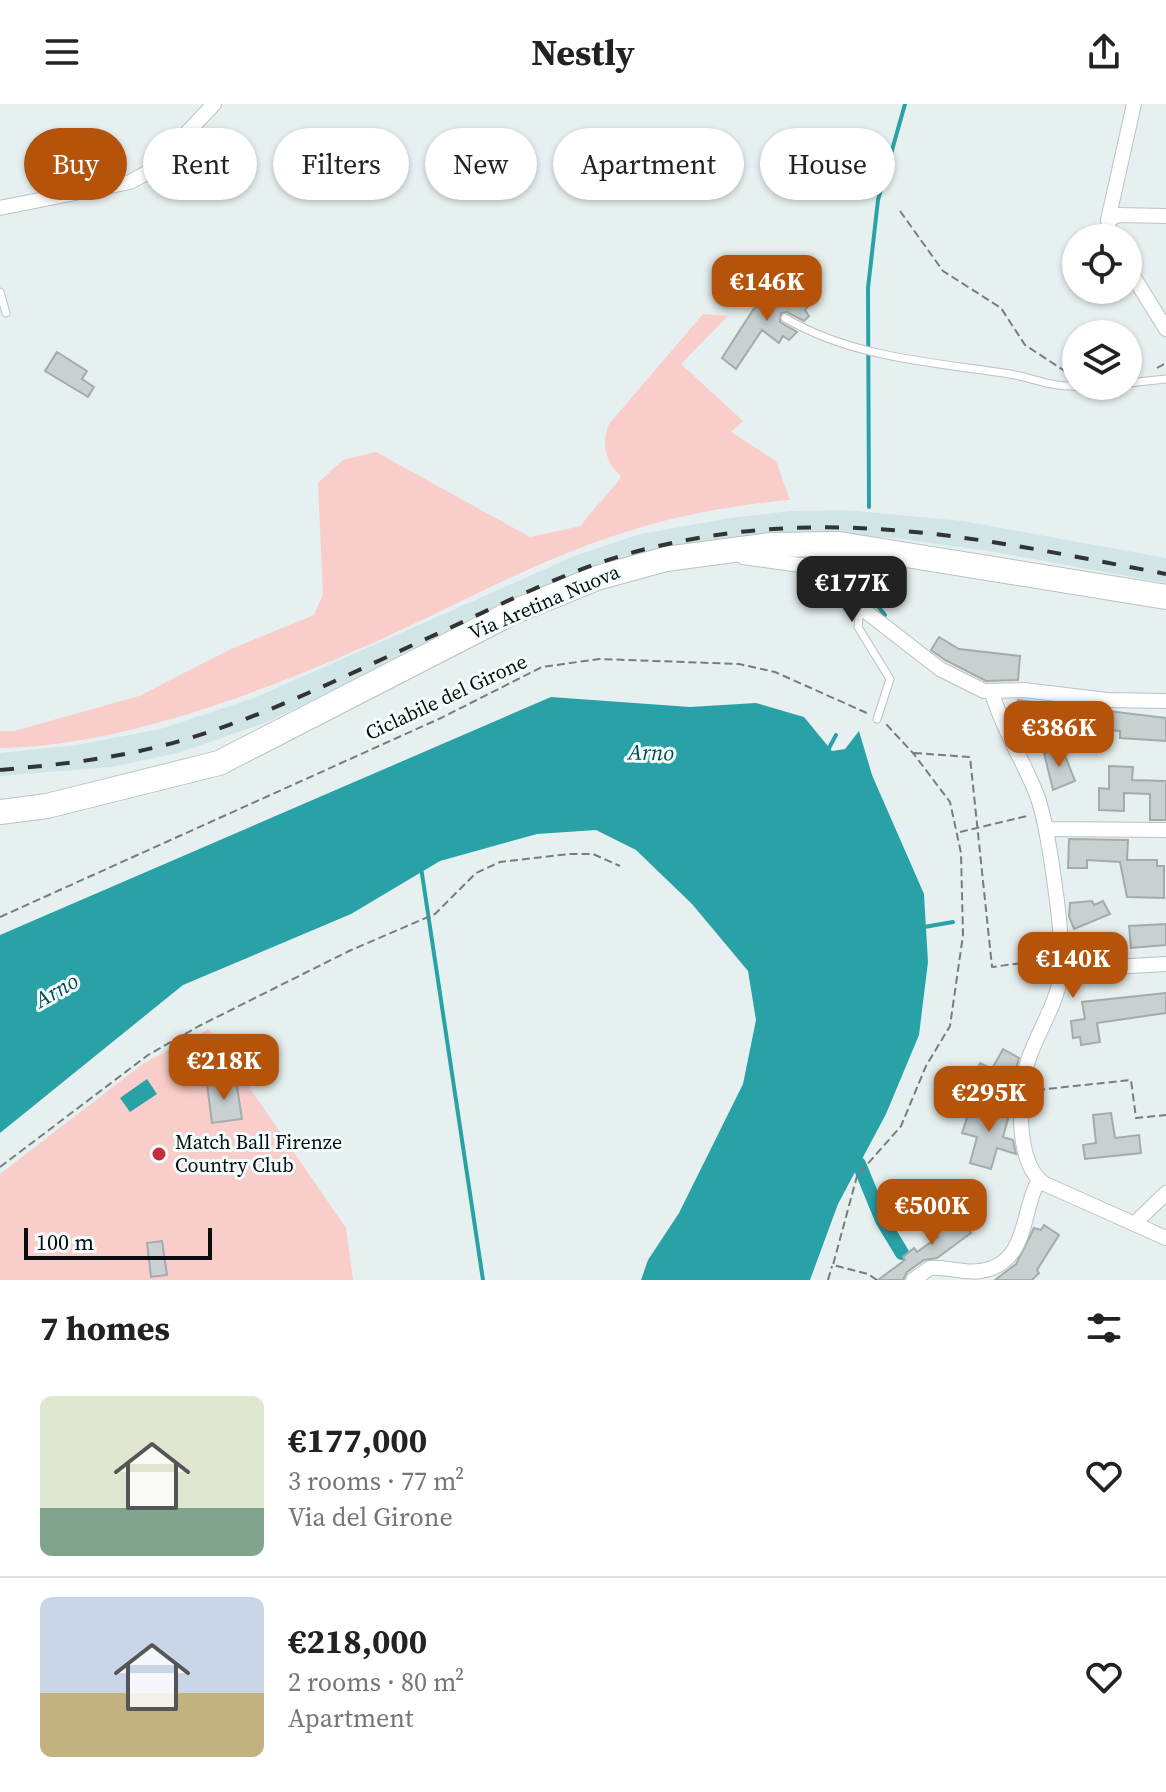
<!DOCTYPE html>
<html lang="en">
<head>
<meta charset="utf-8">
<style>
	:root { --surface:#fff; --page:#f2f2f2; --text:#222; --muted:#767676; --line:#e0e0e0; --accent:#b45309 }
	body { margin:0; font-family:"Source Serif 4",serif; background:var(--page); color:var(--text); height:100vh; display:flex; flex-direction:column; font-size:30px; white-space:nowrap }
	* { box-sizing:border-box; margin:0 }
	p { font-size:26px; color:var(--muted) }
	.icon { flex:none; width:44px; height:44px; fill:none; stroke:currentColor; stroke-width:2; stroke-linecap:round; stroke-linejoin:round }
	.map { position:relative; height:1176px; overflow:hidden }
	.sheet { display:flex; flex-direction:column; background:var(--surface); flex:1 }
	.sheet>* { flex:none }
	.top-card { position:absolute; left:24px; top:24px; width:1118px; height:72px; display:flex; gap:16px }
	.buttons { position:absolute; left:1062px; top:120px; display:grid; gap:16px }
	.buttons a { display:grid; place-items:center; width:80px; height:80px; border-radius:50%; background:var(--surface); box-shadow:0 2px 6px #0004; font-size:40px }
	.scale { position:absolute; left:24px; bottom:20px; width:188px; box-sizing:border-box; padding-left:8px; border:4px solid #0a0d0d; border-top:0; font-size:22px; line-height:28px; white-space:nowrap; color:#0a0d0d; -webkit-text-stroke:6px #f4fdfd; paint-order:stroke }
	.price { position:absolute; translate:-50% -68px; padding:0 18px; border-radius:16px; background:var(--accent); color:#fff; font-size:26px; line-height:52px; filter:drop-shadow(0 2px 4px #0008) }
	.price::after { content:''; position:absolute; left:50%; top:48px; width:24px; height:18px; margin-left:-12px; background:inherit; clip-path:polygon(0 0,100% 0,50% 100%) }
	.price.on { background:#222; color:#fff }
	ul { padding:0; list-style:none }
	li { display:flex; align-items:center; gap:24px; height:200px; padding:0 40px }
	li+li { border-top:2px solid var(--line) }
	li span { display:grid; place-items:center; flex:none; width:224px; height:160px; border-radius:12px; color:#555 }
	li>.icon { margin-inline-start:auto }
	span .icon { width:96px; height:96px; fill:#fffc; stroke-width:1 }
	li b { font-size:34px }
	h2 { display:flex; justify-content:space-between; align-items:center; height:96px; padding:0 40px; font-size:34px }
	.tag { padding:0 28px; border-radius:36px; background:var(--surface); box-shadow:0 2px 6px #0004; font-size:28px; line-height:72px }
	.tag.on { background:var(--accent); color:#fff }
	header { display:flex; justify-content:space-between; align-items:center; height:104px; padding:0 40px; background:var(--surface); font-size:36px; font-weight:700 }
	.map>svg:first-child { display:block }
	.built { fill:#d2e5e6 }
	.green { fill:#f9cdca }
	.water { fill:#29a2a7 }
	.lines { fill:none; stroke-linecap:round; stroke-linejoin:round }
	.stream { stroke:#29a2a7; stroke-width:4 }
	.canal { stroke:#29a2a7; stroke-width:14 }
	.building { fill:#c8d0d1; stroke:#a3abab; stroke-width:2 }
	.lane-casing { stroke:#b9c2c2; stroke-width:9 }
	.street-casing { stroke:#b9c2c2; stroke-width:16 }
	.primary-casing { stroke:#b9c2c2; stroke-width:26 }
	.path { stroke:#777d7d; stroke-width:2; stroke-dasharray:8 4; stroke-linecap:butt }
	.lane { stroke:#fff; stroke-width:7 }
	.street { stroke:#fff; stroke-width:14 }
	.primary { stroke:#fff; stroke-width:24 }
	.rail { stroke:#303434; stroke-width:4; stroke-dasharray:14 14; stroke-linecap:butt }
	.poi-dot { fill:#c1313b; stroke:#f4fdfd; stroke-width:3 }
	.labels { text-anchor:middle; dominant-baseline:central; stroke-width:6; stroke-linejoin:round; paint-order:stroke }
	.street-label { font-size:20px; fill:#0a0d0d; stroke:#f4fdfd }
	.poi-label { font-size:20px; fill:#0a0d0d; stroke:#f4fdfd; text-anchor:start }
	.water-label { font-size:22px; font-style:italic; fill:#00484b; stroke:#f4fdfd }
</style>
</head>
<body>
<header><svg class="icon" aria-label="menu" viewBox="0 0 24 24"><path d="M4 6h16M4 12h16M4 18h16"/></svg>Nestly<svg class="icon" aria-label="share" viewBox="0 0 24 24"><path d="M12 15V3M7 8l5-5 5 5M5 13v7h14v-7"/></svg></header>
<div class="map">
<svg width="1166" height="1176" viewBox="0 0 1166 1176">
	<rect width="100%" height="100%" fill="#e7f0f0"/>
	<path class="built" d="M 846,406 L 963,417 L 1166,454 L 1166,479 L 989,447 L 894,434 L 795,428 L 738,435 L 428,541 L 265,619 L 178,649 L 111,663 L 0,672 L 0,649 L 77,641 L 160,625 L 254,594 L 577,451 L 640,430 L 737,413 L 791,407 Z"/>
	<path class="green" d="M 703,210 L 728,212 L 681,260 L 743,317 L 731,328 L 776,357 L 790,396 C 735,401 682,410 629,427 C 543,453 465,497 384,534 C 271,585 124,642 0,644 L 0,627 L 14,627 L 139,592 L 231,545 L 314,511 L 323,490 L 318,379 L 343,356 L 376,348 L 530,433 L 581,422 C 590,407 617,382 621,372 C 605,358 601,339 609,320 Z
		M 209,925 L 346,1124 L 353,1176 L 0,1176 L 0,1070 L 144,959 Z"/>
	<path class="water" d="M 551,593 L 690,603 L 756,599 L 804,613 L 832,647 L 845,645 L 859,627 L 872,671 L 924,790 L 928,858 L 919,931 L 886,1010 L 838,1100 L 810,1176 L 641,1176 L 648,1156 L 679,1109 L 743,980 L 756,916 L 748,867 L 692,800 L 636,746 L 596,726 L 537,730 L 440,757 L 351,810 L 183,881 L 0,1029 L 0,831 Z
		M 147,975 L 157,990 L 130,1008 L 120,994 Z"/>
	<g class="lines">
		<path class="stream" d="M 869,403 L 868,184 L 878,96 L 905,0
			M 865,454 L 862,482 L 885,511
			M 828,646 L 836,631
			M 421,763 L 483,1176
			M 924,823 L 953,818"/>
		<path class="canal" d="M 859,1060 L 882,1116 L 902,1149"/>
	</g>
	<path class="building" d="M 780,181 L 790,191 L 796,186 L 810,200 L 805,206 L 809,212 L 804,217 L 787,208 L 781,209 L 780,218 L 797,228 L 789,236 L 783,232 L 779,239 L 762,226 L 736,265 L 722,254 L 753,206 Z
		M 57,248 L 87,267 L 82,275 L 94,283 L 88,293 L 45,267 Z
		M 939,533 L 959,545 L 1020,552 L 1018,576 L 986,577 L 945,556 L 931,546 Z
		M 1018,596 L 1166,614 L 1166,637 L 1120,634 L 1120,627 L 1082,624 L 1081,628 L 1067,627 L 1067,635 L 1020,632 L 1013,617 Z
		M 1062,644 L 1075,677 L 1053,686 L 1044,649 Z
		M 1109,662 L 1133,663 L 1132,676 L 1166,677 L 1166,716 L 1150,716 L 1150,690 L 1124,689 L 1124,707 L 1099,706 L 1099,684 L 1109,685 Z
		M 1069,735 L 1128,736 L 1127,756 L 1157,756 L 1157,762 L 1164,762 L 1164,794 L 1127,793 L 1120,758 L 1087,756 L 1087,764 L 1068,764 Z
		M 1092,797 L 1094,801 L 1103,797 L 1110,810 L 1074,825 L 1069,812 L 1070,799 Z
		M 1166,820 L 1166,841 L 1131,844 L 1129,822 Z
		M 1111,836 L 1112,853 L 1086,855 L 1086,837 Z
		M 1166,889 L 1166,909 L 1097,919 L 1100,938 L 1081,941 L 1080,933 L 1073,934 L 1071,917 L 1085,915 L 1082,898 Z
		M 1003,945 L 1019,954 L 1010,986 L 988,975 L 985,983 L 971,977 L 980,959 L 992,965 Z
		M 236,976 L 242,1015 L 212,1019 L 207,980 Z
		M 1004,999 L 1009,1000 L 1009,1011 L 1003,1033 L 1013,1036 L 1016,1050 L 997,1044 L 991,1065 L 970,1059 L 977,1033 L 962,1029 L 969,1008 L 988,1007 Z
		M 1111,1009 L 1115,1034 L 1139,1031 L 1141,1049 L 1085,1055 L 1083,1041 L 1096,1039 L 1093,1011 Z
		M 959,1109 L 971,1129 L 937,1154 L 924,1156 L 907,1168 L 903,1176 L 878,1176 L 905,1156 L 903,1153 L 914,1144 L 917,1148 L 938,1133 L 932,1128 Z
		M 1044,1121 L 1059,1131 L 1037,1166 L 1039,1169 L 1032,1176 L 995,1176 L 1016,1160 L 1034,1124 L 1041,1126 Z
		M 162,1137 L 167,1171 L 151,1173 L 147,1139 Z"/>
	<g class="lines">
		<g class="lane-casing">
			<path id="lane" d="M 0,188 L 6,209
				M 785,214 C 853,254 933,258 1010,270 C 1038,275 1051,284 1082,282
				M 1128,279 L 1166,275
				M 860,505 L 858,523 L 890,575 L 877,615"/>
		</g>
		<g class="street-casing">
			<path id="street" d="M 0,104 L 130,78 L 152,66 L 214,0
				M 1108,116 L 1118,111 L 1166,112
				M 1110,134 L 1108,116 L 1134,0
				M 1128,164 L 1166,225
				M 743,453 L 807,462 L 940,565 L 984,587 L 1024,586 L 1107,596 L 1166,597
				M 992,589 C 1002,624 1023,656 1036,689 C 1048,717 1065,839 1061,869 C 1058,898 1038,927 1029,954 C 1018,984 1014,1061 1045,1080 L 1166,1134
				M 1046,725 L 1166,726
				M 1061,866 L 1166,860
				M 1134,1120 L 1166,1089
				M 913,1176 L 930,1164 C 947,1162 963,1170 980,1167 C 1030,1160 1021,1104 1039,1076"/>
		</g>
		<g class="primary-casing">
			<path id="primary" d="M 0,708 L 47,702 L 219,659 L 511,509 L 597,474 L 666,455 L 771,441 L 839,440 L 1166,493"/>
		</g>
		<path class="path" d="M 900,107 L 943,167 L 1001,204 L 1025,241 L 1071,271
			M 1157,264 L 1166,259
			M 914,649 L 970,653 L 992,863 L 1046,856
			M 960,728 L 1027,712
			M 0,813 L 441,614 L 542,563 L 599,555 L 739,560 L 775,568 L 869,610
			M 1037,986 L 1131,976 L 1136,1014 L 1166,1011
			M 0,1063 L 148,951 L 199,922 L 349,847 L 435,810 L 476,769 L 500,758 L 569,750 L 593,750 L 620,762
			M 828,1176 L 832,1162
			M 877,1176 L 868,1170 L 833,1161 L 857,1072 L 901,1022 L 926,962 L 950,922 L 963,831 L 961,749 L 950,698 L 913,649 L 885,619"/>
		<use href="#lane" class="lane"/>
		<use href="#street" class="street"/>
		<use href="#primary" class="primary"/>
		<path class="rail" d="M 0,666 C 53,661 105,656 157,643 C 251,620 340,574 428,534 C 501,501 575,461 654,443 C 835,400 988,436 1166,470"/>
	</g>
	<circle class="poi-dot" cx="159" cy="1050" r="8"/>
	<g class="labels">
		<g class="street-label">
			<text transform="translate(544 498) rotate(-23)">Via Aretina Nuova</text>
			<text transform="translate(446 593) rotate(-25)">Ciclabile del Girone</text>
		</g>
		<g class="poi-label">
			<text x="175" y="1038">Match Ball Firenze<tspan x="175" dy="23">Country Club</tspan></text>
		</g>
		<g class="water-label">
			<text transform="translate(651 648) rotate(1)">Arno</text>
			<text transform="translate(56 886) rotate(-30)">Arno</text>
		</g>
	</g>
</svg>
<div class="buttons">
<a><svg class="icon" aria-label="locate" viewBox="0 0 24 24"><circle cx="12" cy="12" r="6"/><path d="M12 2v4M12 18v4M2 12h4M18 12h4"/></svg></a>
<a><svg class="icon" aria-label="layers" viewBox="0 0 24 24"><path d="M12 4l9 5-9 5-9-5zM3 14l9 5 9-5"/></svg></a>
</div>
<div class="scale">100 m</div>
<b class="price" style="left:767px;top:219px">€146K</b>
<b class="price on" style="left:852px;top:520px">€177K</b>
<b class="price" style="left:1059px;top:665px">€386K</b>
<b class="price" style="left:1073px;top:896px">€140K</b>
<b class="price" style="left:224px;top:998px">€218K</b>
<b class="price" style="left:989px;top:1030px">€295K</b>
<b class="price" style="left:932px;top:1143px">€500K</b>
<div class="top-card">
<a class="tag on">Buy</a>
<a class="tag">Rent</a>
<a class="tag">Filters</a>
<a class="tag">New</a>
<a class="tag">Apartment</a>
<a class="tag">House</a>
</div>
</div>
<section class="sheet">
<h2>7 homes<svg class="icon" aria-label="filters" viewBox="0 0 24 24"><path d="M4 7h16M4 17h16"/><circle cx="9" cy="7" r="2"/><circle cx="15" cy="17" r="2"/></svg></h2>
<ul>
<li><span style="background:linear-gradient(#dfe7d0 70%,#7fa58c 0)"><svg class="icon" aria-label="home" viewBox="0 0 24 24"><path d="M3 11l9-7 9 7M6 9v11h12V9"/></svg></span><div><b>€177,000</b><p>3 rooms · 77 m²</p><p>Via del Girone</p></div><svg class="icon" aria-label="heart" viewBox="0 0 24 24"><path d="M12 20l-8-8c-3-5 5-10 8-4 3-6 11-1 8 4z"/></svg></li>
<li><span style="background:linear-gradient(#c9d6e8 60%,#c2b280 0)"><svg class="icon" aria-label="home" viewBox="0 0 24 24"><path d="M3 11l9-7 9 7M6 9v11h12V9"/></svg></span><div><b>€218,000</b><p>2 rooms · 80 m²</p><p>Apartment</p></div><svg class="icon" aria-label="heart" viewBox="0 0 24 24"><path d="M12 20l-8-8c-3-5 5-10 8-4 3-6 11-1 8 4z"/></svg></li>
</ul>
</section>
</body>
</html>
